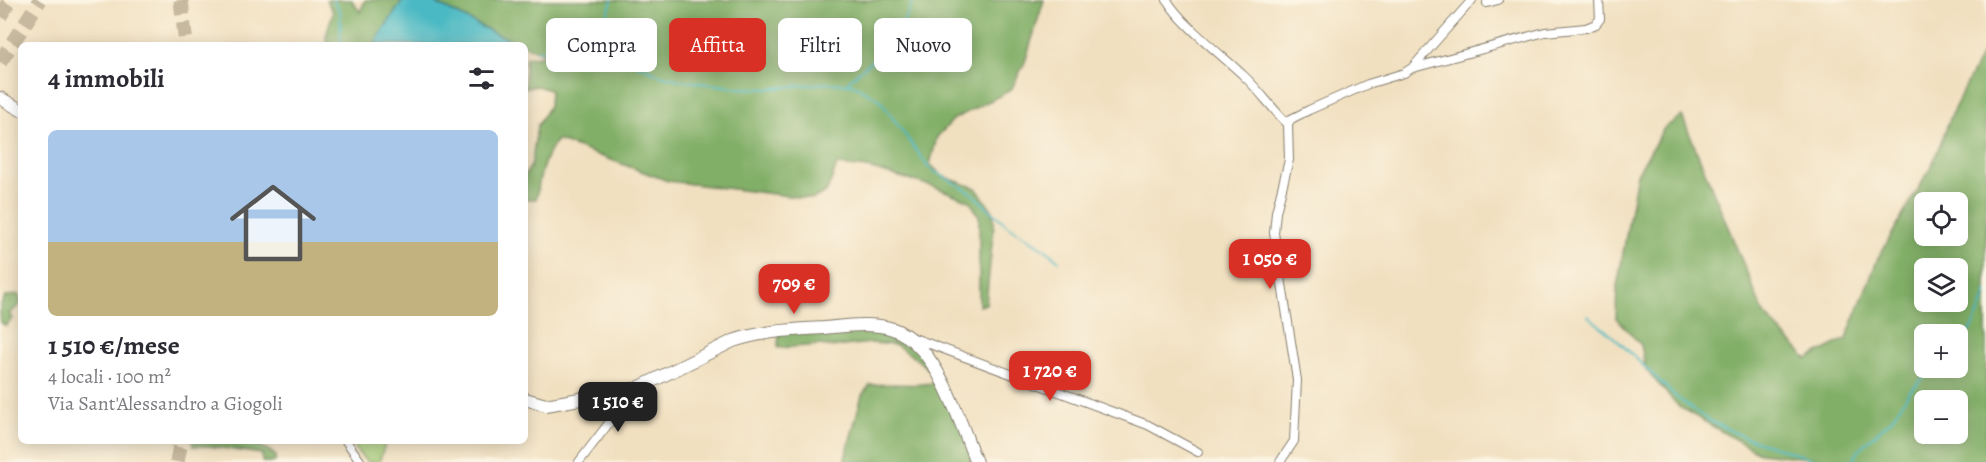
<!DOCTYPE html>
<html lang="it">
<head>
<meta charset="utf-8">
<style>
	:root { --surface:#fff; --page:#f2f2f3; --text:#2b2b33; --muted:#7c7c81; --line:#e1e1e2; --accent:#d93025 }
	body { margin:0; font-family:Alegreya,serif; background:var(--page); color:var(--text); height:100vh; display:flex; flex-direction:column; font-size:22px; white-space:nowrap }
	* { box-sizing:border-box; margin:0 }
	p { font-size:20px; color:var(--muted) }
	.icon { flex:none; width:33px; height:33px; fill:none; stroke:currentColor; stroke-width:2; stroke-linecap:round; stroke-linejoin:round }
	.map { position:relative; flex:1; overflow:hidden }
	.sheet { position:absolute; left:18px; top:42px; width:510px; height:402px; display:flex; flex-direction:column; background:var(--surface); border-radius:9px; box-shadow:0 3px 15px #0003 }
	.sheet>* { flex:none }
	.banner { position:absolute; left:546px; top:18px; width:570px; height:54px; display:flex; gap:12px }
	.fabs { position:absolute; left:1914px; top:192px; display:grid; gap:12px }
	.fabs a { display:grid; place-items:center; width:54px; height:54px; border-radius:9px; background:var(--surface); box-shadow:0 3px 15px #0003; font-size:30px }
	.price { position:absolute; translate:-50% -51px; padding:0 14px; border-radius:12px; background:var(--accent); color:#fff; font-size:20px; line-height:39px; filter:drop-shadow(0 2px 3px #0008) }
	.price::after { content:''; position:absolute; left:50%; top:36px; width:18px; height:14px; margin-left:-9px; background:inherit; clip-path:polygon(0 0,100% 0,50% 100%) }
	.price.selected { background:#222; color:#fff }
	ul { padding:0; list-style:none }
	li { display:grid; align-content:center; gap:12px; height:318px; padding:0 30px }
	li+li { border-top:2px solid var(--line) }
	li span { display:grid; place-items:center; height:186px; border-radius:9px; color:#555 }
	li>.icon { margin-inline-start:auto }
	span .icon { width:108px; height:108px; fill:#fffc; stroke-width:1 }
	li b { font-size:26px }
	h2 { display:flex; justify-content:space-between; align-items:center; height:72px; padding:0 30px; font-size:26px }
	.tag { padding:0 21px; border-radius:9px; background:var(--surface); box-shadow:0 3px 15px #0003; font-size:21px; line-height:54px }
	.tag.selected { background:var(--accent); color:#fff }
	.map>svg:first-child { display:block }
	.green { fill:#a3cb76; stroke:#607449; stroke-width:1.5 }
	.forest { fill:#82af67; stroke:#4f6642; stroke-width:1.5; fill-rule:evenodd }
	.water { fill:#4bb9c3; stroke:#346a70; stroke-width:1.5 }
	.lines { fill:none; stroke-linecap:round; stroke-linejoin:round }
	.stream { stroke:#4bb9c3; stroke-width:2 }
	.motorway-tunnel { stroke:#c6b99f; stroke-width:15; stroke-dasharray:15 8; stroke-linecap:butt }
	.minor-casing { stroke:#867e6e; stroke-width:10 }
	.secondary-casing { stroke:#867e6e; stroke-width:14 }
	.minor { stroke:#fff; stroke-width:8 }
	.secondary { stroke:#fff; stroke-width:12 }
</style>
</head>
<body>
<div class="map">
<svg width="1986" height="462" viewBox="0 0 1986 462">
	<rect width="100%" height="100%" fill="#fcf5e5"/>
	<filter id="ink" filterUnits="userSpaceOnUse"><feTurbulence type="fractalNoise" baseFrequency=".0167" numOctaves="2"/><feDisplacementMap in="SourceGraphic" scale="12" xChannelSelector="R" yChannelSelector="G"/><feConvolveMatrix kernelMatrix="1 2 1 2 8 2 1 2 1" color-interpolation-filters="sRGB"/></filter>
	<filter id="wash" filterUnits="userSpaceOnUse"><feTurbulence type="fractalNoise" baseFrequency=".008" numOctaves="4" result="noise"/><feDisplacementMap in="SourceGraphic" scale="24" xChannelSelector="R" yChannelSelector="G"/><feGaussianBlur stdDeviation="1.35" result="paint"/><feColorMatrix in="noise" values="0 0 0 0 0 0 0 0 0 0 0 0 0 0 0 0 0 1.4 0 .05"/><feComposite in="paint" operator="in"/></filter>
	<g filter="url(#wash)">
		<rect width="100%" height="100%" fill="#f1e0c0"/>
		<path class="green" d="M 386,441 L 379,462 L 367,462 L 355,449 L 356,443 L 352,442 Z"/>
		<path class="forest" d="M 326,0 L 352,0 L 360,12 L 365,0 L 403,0 L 377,39 L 376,45 L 327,45 L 326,36 L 333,12 Z
			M 430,0 L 1044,0 L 1025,62 L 1011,90 L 954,119 L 937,137 L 930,164 L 942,176 L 976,188 L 993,211 L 994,224 L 986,304 L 979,306 L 979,216 L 970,201 L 935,187 L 868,168 L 837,165 L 827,191 L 813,199 L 668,181 L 557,140 C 543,157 540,177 536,199 L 525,199 L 525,175 L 531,166 L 537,126 L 549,106 L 550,90 L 537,86 L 525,88 L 525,58 L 547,55 L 494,33 Z
			M 1986,46 L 1986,462 L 1847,462 L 1759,453 L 1679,407 L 1646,370 L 1641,345 L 1616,318 L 1617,287 L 1637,174 L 1664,128 L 1682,116 L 1764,314 L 1807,359 L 1846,339 L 1878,258 L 1931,167 L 1953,111 ZM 1958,202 L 1958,236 L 1924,236 L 1924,202 ZM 1924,268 L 1958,268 L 1958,302 L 1924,302 ZM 1958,334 L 1958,368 L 1924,368 L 1924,334 ZM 1958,400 L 1958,434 L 1924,434 L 1924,400 Z
			M 17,294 L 21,299 L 20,305 L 9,314 L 13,318 L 6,326 L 0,322 L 0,306 L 5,297 Z
			M 835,326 C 858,327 888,323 908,336 C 940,357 961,427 976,462 L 844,462 L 862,395 L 870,385 C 894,382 918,388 942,381 L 915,358 L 896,345 L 871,343 L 834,347 L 820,345 L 778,348 L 779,331 Z
			M 192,441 C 220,441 254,435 276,456 L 275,462 L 262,462 L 262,454 L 209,446 L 193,446 Z"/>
		<path class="water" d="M 403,0 L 430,0 L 494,33 L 524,45 L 376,45 L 377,39 Z"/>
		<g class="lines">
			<path class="stream" d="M 333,0 L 340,11 L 341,45
				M 536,50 L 557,52 L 606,50 L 660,75 L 679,80 L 740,88 L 765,89 L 828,83 L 852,84 L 879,99 L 929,168 L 970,192 L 1007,225 L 1046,250 L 1059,261
				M 596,51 L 612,0
				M 847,83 C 860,69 876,59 888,45 C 900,31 907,17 913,0
				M 1587,315 L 1618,341 L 1677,398 L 1708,420 L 1744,437 L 1812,459 L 1824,461 L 1853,460
				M 1958,345 C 1973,329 1980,313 1986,292
				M 1852,462 L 1859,449 L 1891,420 L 1910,391 L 1934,368"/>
		</g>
	</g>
	<g filter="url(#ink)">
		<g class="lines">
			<path class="motorway-tunnel" d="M 181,0 L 186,45
				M 0,16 L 10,0
				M 0,62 L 40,0
				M 177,462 L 181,441"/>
			<g class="minor-casing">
				<path id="minor" d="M 1167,0 C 1181,24 1223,56 1244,76 C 1260,91 1272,109 1288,124
					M 1487,3 L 1498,0
					M 1413,68 L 1545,32 L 1586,28 L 1596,24 L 1600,19 L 1599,0
					M 911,337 L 1148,425 L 1198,452
					M 346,441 L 361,462
					M 579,462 L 635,389
					M 1280,462 L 1294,441 L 1297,380 L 1274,233 L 1276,212 L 1289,160 L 1288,124 L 1291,119 L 1309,110 L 1368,84 L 1404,73 L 1412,68 L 1472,0"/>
			</g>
			<g class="secondary-casing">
				<path id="secondary" d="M 0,98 L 21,110
					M 525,399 L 546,405 L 636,389 L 733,341 C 762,331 793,330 824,328 C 846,326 872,322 893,329 C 938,345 959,421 976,462"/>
			</g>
			<use href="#minor" class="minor"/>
			<use href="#secondary" class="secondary"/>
		</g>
	</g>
</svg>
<div class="fabs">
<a><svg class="icon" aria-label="locate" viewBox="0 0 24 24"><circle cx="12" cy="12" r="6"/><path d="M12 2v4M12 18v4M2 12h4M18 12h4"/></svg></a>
<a><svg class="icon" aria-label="layers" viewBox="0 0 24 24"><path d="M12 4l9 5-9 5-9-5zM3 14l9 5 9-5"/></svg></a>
<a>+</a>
<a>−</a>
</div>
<b class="price" style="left:1270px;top:290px">1 050 €</b>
<b class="price" style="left:794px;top:315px">709 €</b>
<b class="price" style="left:1050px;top:402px">1 720 €</b>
<b class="price selected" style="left:618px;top:433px">1 510 €</b>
<div class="banner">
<a class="tag">Compra</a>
<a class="tag selected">Affitta</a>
<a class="tag">Filtri</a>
<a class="tag">Nuovo</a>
</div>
<section class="sheet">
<h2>4 immobili<svg class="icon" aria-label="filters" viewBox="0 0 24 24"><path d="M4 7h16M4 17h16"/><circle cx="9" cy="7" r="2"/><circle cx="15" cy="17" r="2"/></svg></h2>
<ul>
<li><span style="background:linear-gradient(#a9c7e8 60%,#c2b280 0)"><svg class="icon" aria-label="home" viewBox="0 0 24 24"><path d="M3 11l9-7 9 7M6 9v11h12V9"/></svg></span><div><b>1 510 €/mese</b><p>4 locali · 100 m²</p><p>Via Sant'Alessandro a Giogoli</p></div></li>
</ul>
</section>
</div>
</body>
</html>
